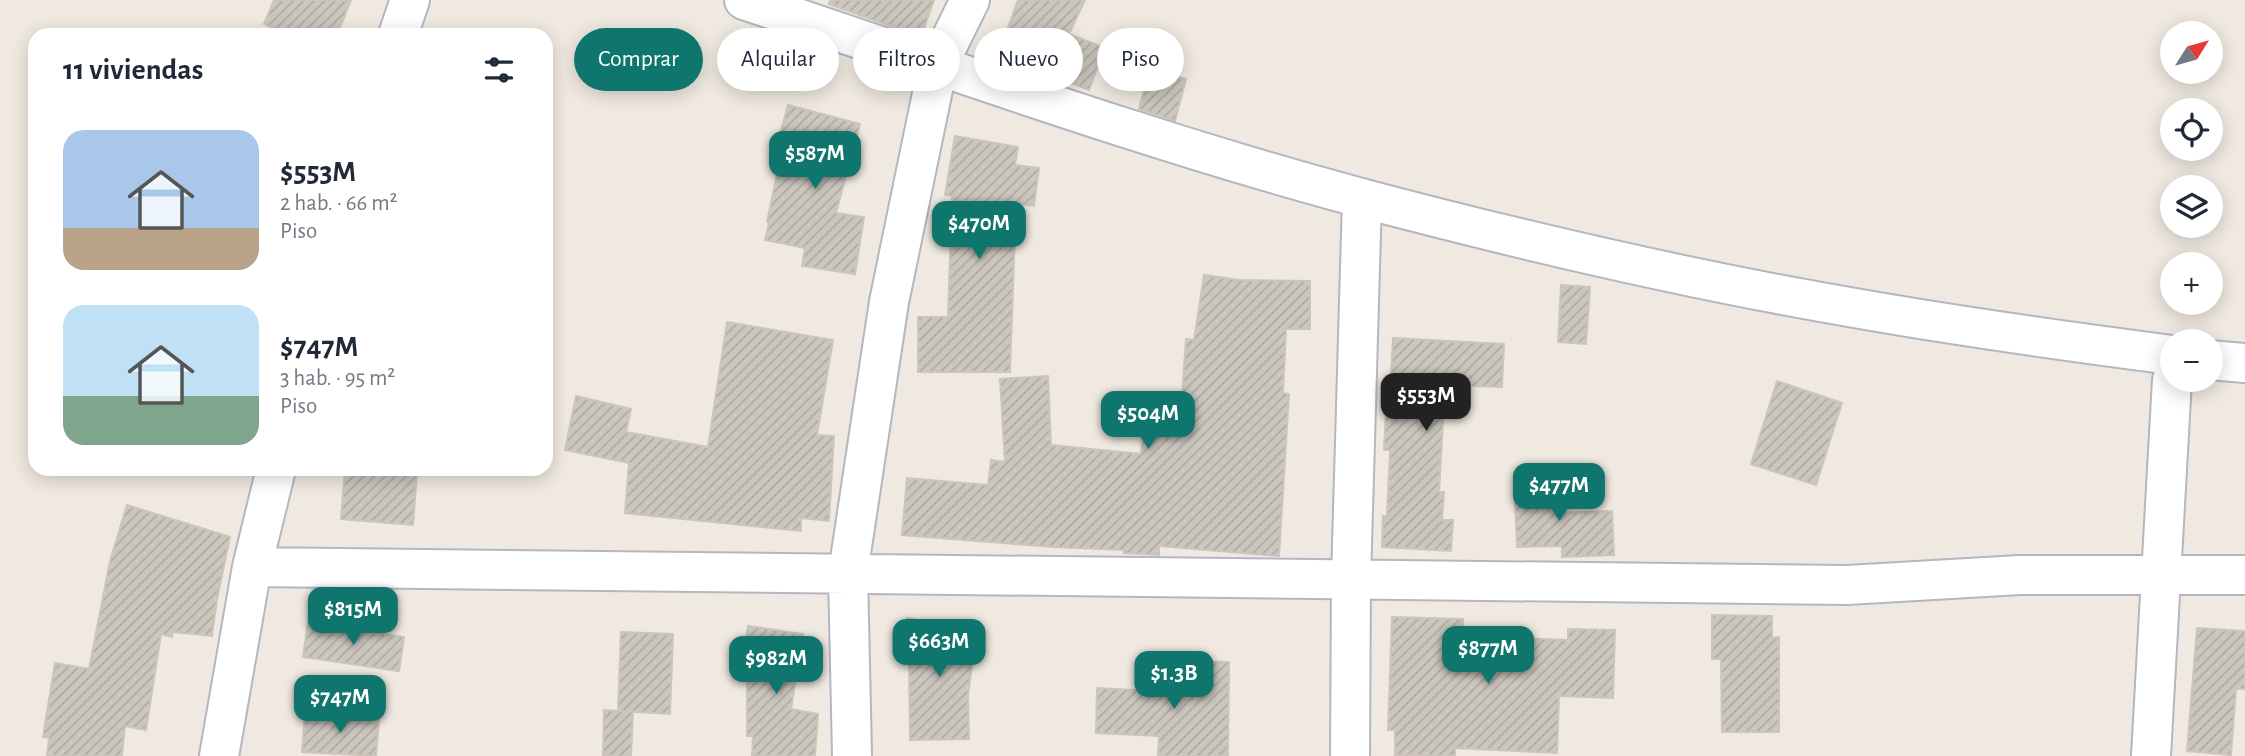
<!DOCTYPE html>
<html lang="es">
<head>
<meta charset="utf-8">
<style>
	:root { --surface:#fff; --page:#f6f6f7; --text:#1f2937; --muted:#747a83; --accent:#0f766e }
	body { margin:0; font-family:"Alegreya Sans",sans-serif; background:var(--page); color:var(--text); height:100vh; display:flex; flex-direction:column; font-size:26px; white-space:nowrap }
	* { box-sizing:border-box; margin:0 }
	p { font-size:23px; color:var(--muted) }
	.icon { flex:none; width:38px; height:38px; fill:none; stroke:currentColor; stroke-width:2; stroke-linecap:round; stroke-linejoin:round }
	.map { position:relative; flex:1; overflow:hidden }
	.side { position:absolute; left:28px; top:28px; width:525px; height:448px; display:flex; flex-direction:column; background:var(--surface); border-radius:21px; box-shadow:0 4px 18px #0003 }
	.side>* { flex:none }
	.guide { position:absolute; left:574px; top:28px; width:665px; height:63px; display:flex; gap:14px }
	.needle { width:46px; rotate:53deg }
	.tools { position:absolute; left:2160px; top:21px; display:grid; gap:14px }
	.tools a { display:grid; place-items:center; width:63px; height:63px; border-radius:50%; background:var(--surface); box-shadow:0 4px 18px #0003; font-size:35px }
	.price { position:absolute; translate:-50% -60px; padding:0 16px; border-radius:14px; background:var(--accent); color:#fff; font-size:23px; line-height:46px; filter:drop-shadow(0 2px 4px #0008) }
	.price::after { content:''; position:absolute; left:50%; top:42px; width:21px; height:16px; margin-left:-10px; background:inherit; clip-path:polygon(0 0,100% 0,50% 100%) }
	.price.active { background:#222; color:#fff }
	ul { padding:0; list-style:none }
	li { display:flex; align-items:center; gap:21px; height:175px; padding:0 35px }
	li span { display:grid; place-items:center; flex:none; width:196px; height:140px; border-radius:21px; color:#555 }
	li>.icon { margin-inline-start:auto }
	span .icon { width:84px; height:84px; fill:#fffc; stroke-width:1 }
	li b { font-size:30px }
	h2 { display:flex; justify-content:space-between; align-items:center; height:84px; padding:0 35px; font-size:30px }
	.chip { padding:0 24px; border-radius:32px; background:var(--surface); box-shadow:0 4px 18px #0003; font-size:24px; line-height:63px }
	.chip.active { background:var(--accent); color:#fff }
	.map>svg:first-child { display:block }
	.building { fill:url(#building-hatch); stroke:#cbc5ba; stroke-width:2 }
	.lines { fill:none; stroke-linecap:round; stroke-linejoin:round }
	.minor-casing { stroke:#b4b7c1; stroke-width:42 }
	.minor { stroke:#fff; stroke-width:38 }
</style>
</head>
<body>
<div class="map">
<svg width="2245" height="756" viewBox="0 0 2245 756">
	<defs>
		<pattern id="building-hatch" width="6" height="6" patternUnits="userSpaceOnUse" patternTransform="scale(1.75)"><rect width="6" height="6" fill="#cbc7bf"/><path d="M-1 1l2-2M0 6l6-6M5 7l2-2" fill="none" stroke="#afaba4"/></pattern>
	</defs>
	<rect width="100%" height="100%" fill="#efe9e1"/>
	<path class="building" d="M 274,0 L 351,0 L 337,35 L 288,35 L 264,24 Z
		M 830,0 L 934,0 L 921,37 L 829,4 Z
		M 1018,0 L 1085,0 L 1069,34 L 1105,48 L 1089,90 L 998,55 Z
		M 1149,69 L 1186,79 L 1175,121 L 1139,109 Z
		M 788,105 L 860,124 L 836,213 L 864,217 L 855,274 L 802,266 L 805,248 L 765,240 L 769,223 L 767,222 L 781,154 L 775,152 Z
		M 955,136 L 1018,147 L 1015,165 L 1039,168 L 1034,206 L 1016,203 L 1010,372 L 918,372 L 918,317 L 948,317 L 952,196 L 945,195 Z
		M 1204,275 L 1240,280 L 1310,281 L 1310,329 L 1286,329 L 1283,393 L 1289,394 L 1279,556 L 1159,546 L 1159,555 L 1124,553 L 1124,550 L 1054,547 L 902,535 L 907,478 L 988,485 L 991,460 L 1005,462 L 1000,379 L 1048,376 L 1051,445 L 1141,454 L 1146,420 L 1180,425 L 1186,339 L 1194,340 Z
		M 1561,285 L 1590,287 L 1586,344 L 1558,342 Z
		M 727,322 L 833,340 L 817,435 L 834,436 L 829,521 L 801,518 L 801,531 L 625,513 L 629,463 L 565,450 L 576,396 L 631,409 L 626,432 L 708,447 Z
		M 1393,338 L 1504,344 L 1502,387 L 1445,385 L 1439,492 L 1444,492 L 1442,520 L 1453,520 L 1451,551 L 1382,547 L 1383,516 L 1387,516 L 1390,450 L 1384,450 L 1387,391 L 1390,392 Z
		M 1777,381 L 1842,403 L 1816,485 L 1751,464 Z
		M 345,469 L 417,474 L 413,525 L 341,519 Z
		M 1550,478 L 1552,513 L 1612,511 L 1614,555 L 1562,557 L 1562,546 L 1517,547 L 1514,479 Z
		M 127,505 L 230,537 L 217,599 L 212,636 L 173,632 L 172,637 L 161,634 L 146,730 L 125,726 L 122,756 L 47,756 L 49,738 L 43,737 L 55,663 L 89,669 L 110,561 Z
		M 1712,615 L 1772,616 L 1772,638 L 1779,637 L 1779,732 L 1722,732 L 1721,659 L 1712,659 Z
		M 1392,617 L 1463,619 L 1462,636 L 1568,640 L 1568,629 L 1615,630 L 1613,698 L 1559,696 L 1557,753 L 1455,748 L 1455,756 L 1395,755 L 1395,730 L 1388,730 Z
		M 907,618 L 977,630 L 968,695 L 969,739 L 910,740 L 909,657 L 901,656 Z
		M 308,622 L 404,637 L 399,671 L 303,657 Z
		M 748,626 L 803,634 L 791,709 L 818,714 L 815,756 L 752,756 L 753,736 L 747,736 L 747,667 L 742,666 Z
		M 2197,628 L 2245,631 L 2245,689 L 2236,689 L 2231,755 L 2187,751 Z
		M 621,632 L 673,634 L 670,714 L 618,711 Z
		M 1174,661 L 1229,662 L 1228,756 L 1158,756 L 1159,736 L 1096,733 L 1097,688 L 1174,692 Z
		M 604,710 L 633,712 L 631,756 L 603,756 Z
		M 305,713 L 379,719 L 376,756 L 302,752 Z"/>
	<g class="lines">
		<g class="minor-casing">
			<path id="minor" d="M 744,0 C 950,69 1155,143 1365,199 C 1524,241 1686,279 1849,307 C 1956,326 2064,341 2172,355
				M 398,35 L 410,0
				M 2210,360 L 2245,363
				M 252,567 L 1847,585 L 2020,575 L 2245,575
				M 219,756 L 252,567 L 276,469
				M 852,756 L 848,573 L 889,302 L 938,65 L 970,0
				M 1350,756 L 1351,580 L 1362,198
				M 2151,756 L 2172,380"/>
		</g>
		<use href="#minor" class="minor"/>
	</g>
</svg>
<div class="tools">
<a><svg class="needle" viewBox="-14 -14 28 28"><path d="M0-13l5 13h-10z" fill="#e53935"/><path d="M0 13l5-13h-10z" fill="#747a83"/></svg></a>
<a><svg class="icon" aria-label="locate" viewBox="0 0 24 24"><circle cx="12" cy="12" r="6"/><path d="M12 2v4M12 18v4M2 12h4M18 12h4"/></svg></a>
<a><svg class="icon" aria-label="layers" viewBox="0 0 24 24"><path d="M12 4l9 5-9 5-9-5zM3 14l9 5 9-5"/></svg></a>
<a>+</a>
<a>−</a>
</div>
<b class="price" style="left:815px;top:191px">$587M</b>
<b class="price" style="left:979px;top:261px">$470M</b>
<b class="price active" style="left:1426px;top:433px">$553M</b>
<b class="price" style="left:1148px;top:451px">$504M</b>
<b class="price" style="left:1559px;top:523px">$477M</b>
<b class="price" style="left:353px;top:647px">$815M</b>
<b class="price" style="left:939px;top:679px">$663M</b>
<b class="price" style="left:1488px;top:686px">$877M</b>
<b class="price" style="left:776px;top:696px">$982M</b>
<b class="price" style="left:1174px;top:711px">$1.3B</b>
<b class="price" style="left:340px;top:735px">$747M</b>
<div class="guide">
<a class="chip active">Comprar</a>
<a class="chip">Alquilar</a>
<a class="chip">Filtros</a>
<a class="chip">Nuevo</a>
<a class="chip">Piso</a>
</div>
<section class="side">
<h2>11 viviendas<svg class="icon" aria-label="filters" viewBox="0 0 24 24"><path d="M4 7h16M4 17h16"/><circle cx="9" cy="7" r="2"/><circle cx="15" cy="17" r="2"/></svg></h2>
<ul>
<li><span style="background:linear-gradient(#a9c7e8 70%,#b9a48a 0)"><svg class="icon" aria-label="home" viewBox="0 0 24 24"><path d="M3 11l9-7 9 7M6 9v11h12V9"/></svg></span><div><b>$553M</b><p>2 hab. · 66 m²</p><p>Piso</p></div></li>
<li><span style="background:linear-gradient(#bfe0f5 65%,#7fa58c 0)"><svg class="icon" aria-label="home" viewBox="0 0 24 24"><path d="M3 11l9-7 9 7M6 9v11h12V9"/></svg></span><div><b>$747M</b><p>3 hab. · 95 m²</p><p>Piso</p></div></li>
</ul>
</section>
</div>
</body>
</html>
